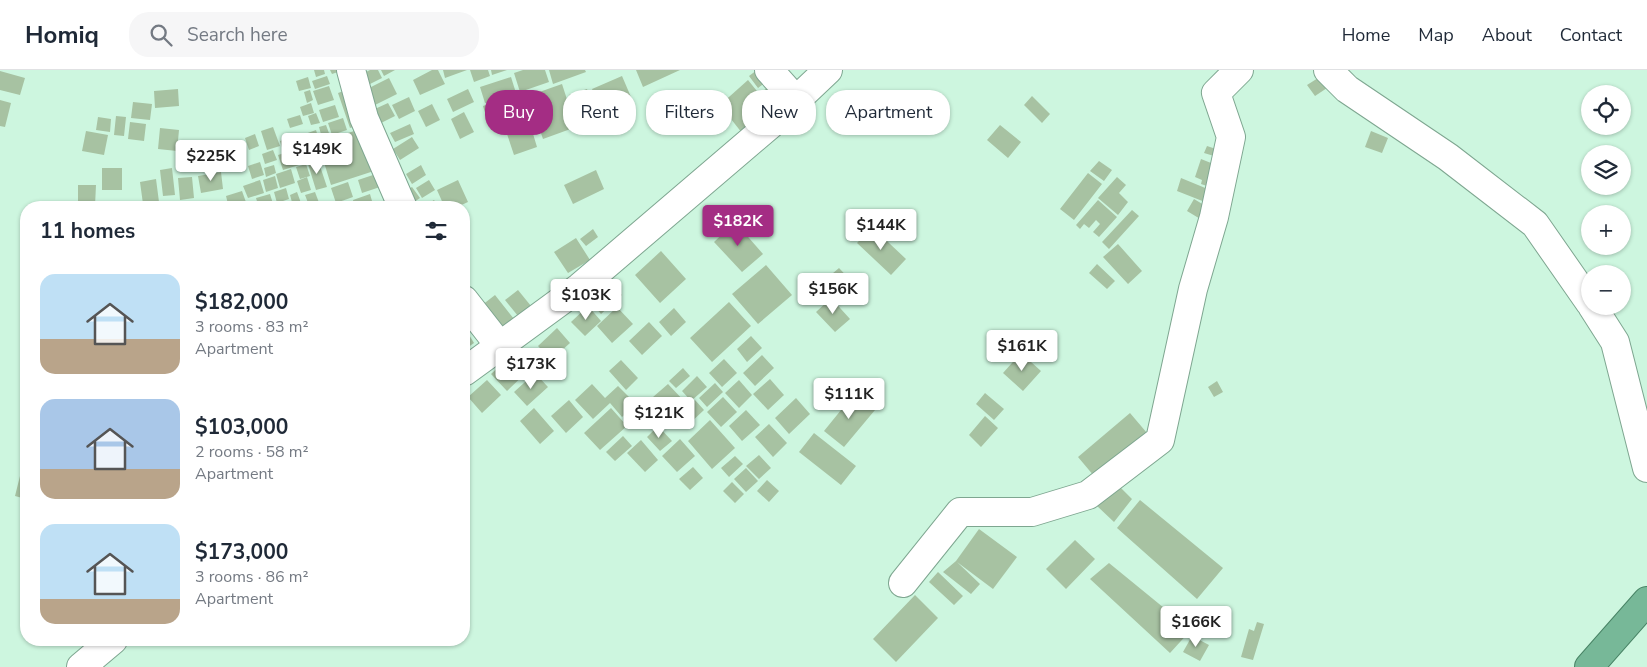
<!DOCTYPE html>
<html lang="en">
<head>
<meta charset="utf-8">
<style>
	:root { --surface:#fff; --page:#f6f6f7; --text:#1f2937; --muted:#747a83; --line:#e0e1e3; --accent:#a42d84 }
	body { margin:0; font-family:"Nunito Sans",sans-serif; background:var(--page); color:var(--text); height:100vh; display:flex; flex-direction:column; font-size:19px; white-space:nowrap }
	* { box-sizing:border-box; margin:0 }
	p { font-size:16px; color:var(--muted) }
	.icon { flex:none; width:28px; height:28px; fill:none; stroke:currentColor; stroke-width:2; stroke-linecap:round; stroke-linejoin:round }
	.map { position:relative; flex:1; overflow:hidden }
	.details { position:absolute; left:20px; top:131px; width:450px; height:445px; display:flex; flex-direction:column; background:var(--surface); border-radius:20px; box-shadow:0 1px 4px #0004 }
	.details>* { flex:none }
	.guide { position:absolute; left:485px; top:20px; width:475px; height:45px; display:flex; gap:10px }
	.fabs { position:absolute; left:1581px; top:15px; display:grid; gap:10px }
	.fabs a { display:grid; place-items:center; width:50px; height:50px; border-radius:50%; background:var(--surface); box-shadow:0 1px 4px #0004; font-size:25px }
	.price { position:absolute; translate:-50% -42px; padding:0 11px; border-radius:5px; background:#fff; color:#222; font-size:16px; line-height:32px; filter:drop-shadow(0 1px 2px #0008) }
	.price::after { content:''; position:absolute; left:50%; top:30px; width:15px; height:11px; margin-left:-8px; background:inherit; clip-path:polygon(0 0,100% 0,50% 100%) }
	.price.on { background:var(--accent); color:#fff }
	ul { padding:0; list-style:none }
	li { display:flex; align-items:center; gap:15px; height:125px; padding:0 20px }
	li span { display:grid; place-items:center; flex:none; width:140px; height:100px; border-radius:15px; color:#555 }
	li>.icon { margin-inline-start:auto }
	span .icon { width:60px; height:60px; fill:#fffc; stroke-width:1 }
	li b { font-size:21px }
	h2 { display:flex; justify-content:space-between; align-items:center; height:60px; padding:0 20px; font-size:21px }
	.tag { padding:0 18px; border-radius:20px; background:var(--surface); box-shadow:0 1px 4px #0004; font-size:18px; line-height:45px }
	.tag.on { background:var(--accent); color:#fff }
	header { display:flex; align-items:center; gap:30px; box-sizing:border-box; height:70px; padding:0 25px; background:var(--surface); border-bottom:1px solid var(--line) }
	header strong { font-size:24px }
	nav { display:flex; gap:28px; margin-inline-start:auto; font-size:18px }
	.search { width:350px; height:45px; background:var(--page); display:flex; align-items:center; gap:12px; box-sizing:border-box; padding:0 18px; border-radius:20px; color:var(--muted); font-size:19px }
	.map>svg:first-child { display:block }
	.building { fill:#a7c2a2 }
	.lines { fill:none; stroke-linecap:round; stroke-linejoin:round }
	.minor-casing { stroke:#7ea690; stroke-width:30 }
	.tertiary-casing { stroke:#7ea690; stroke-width:30 }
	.trunk-casing { stroke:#488365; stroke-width:30 }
	.minor { stroke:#fff; stroke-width:28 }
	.tertiary { stroke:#fff; stroke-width:28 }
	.trunk { stroke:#77b898; stroke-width:28 }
</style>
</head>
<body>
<header>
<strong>Homiq</strong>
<div class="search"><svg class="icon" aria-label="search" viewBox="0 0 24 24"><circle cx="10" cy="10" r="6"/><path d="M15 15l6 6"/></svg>Search here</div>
<nav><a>Home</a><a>Map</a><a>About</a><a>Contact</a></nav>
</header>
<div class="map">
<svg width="1647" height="597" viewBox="0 0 1647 597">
	<rect width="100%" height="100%" fill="#cdf6df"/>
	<path class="building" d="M 314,0 L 324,0 L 325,4 L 316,7 Z
		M 330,0 L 344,0 L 332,4 Z
		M 370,0 L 378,0 L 382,8 L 360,19 L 354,8 Z
		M 381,0 L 395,0 L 384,6 Z
		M 432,0 L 438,0 L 445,14 L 420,25 L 413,10 Z
		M 443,0 L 467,0 L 445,8 Z
		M 470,0 L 488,0 L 490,6 L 474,12 Z
		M 491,0 L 507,0 L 492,5 Z
		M 523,0 L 545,0 L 549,12 L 520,22 L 514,3 Z
		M 549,0 L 585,0 L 586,2 L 553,14 Z
		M 636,0 L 680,0 L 643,17 Z
		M 757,0 L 770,9 L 758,18 L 749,6 Z
		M 0,1 L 25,8 L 20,25 L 0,20 Z
		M 1326,3 L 1333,14 L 1315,26 L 1307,15 Z
		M 327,6 L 330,14 L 315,19 L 312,11 Z
		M 622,6 L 634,34 L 605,48 L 592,19 Z
		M 308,7 L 311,18 L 299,21 L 296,11 Z
		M 511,7 L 516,23 L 485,33 L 480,17 Z
		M 389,8 L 397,24 L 369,38 L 361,22 Z
		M 748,10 L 770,37 L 742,63 L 720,35 Z
		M 774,13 L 786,28 L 775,36 L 763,21 Z
		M 562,14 L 576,57 L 543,69 L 528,26 Z
		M 329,16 L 334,30 L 318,35 L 313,21 Z
		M 352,18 L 364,53 L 350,58 L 338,23 Z
		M 178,19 L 179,36 L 155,38 L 154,21 Z
		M 468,19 L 474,32 L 453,42 L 447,29 Z
		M 587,19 L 592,35 L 574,41 L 569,25 Z
		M 310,20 L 313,30 L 307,33 L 304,22 Z
		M 515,26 L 521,41 L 488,52 L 483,36 Z
		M 1032,26 L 1050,44 L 1042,53 L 1024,35 Z
		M 409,27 L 415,41 L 399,49 L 392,35 Z
		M 0,30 L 11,33 L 5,57 L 0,56 Z
		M 133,32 L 152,34 L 150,50 L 131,48 Z
		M 311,33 L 314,43 L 303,46 L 300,37 Z
		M 388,33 L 395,46 L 373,57 L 366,43 Z
		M 432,34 L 440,50 L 426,57 L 418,41 Z
		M 335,35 L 339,47 L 323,52 L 319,40 Z
		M 595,38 L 599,52 L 580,58 L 575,45 Z
		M 464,42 L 474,62 L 460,69 L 451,49 Z
		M 316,43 L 320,53 L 311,55 L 308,46 Z
		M 527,44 L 537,77 L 514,85 L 503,52 Z
		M 300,45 L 303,54 L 290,58 L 287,49 Z
		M 116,46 L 126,47 L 124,66 L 114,65 Z
		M 98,47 L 111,49 L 110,62 L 96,60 Z
		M 343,48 L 347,60 L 332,65 L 328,53 Z
		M 130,52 L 146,54 L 144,71 L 128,69 Z
		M 410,54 L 414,64 L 395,72 L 390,63 Z
		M 326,55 L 330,66 L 322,68 L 319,57 Z
		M 1000,55 L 1021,72 L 1008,88 L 987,70 Z
		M 273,57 L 280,76 L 267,80 L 261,61 Z
		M 160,58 L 179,60 L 177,81 L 158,79 Z
		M 363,58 L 377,100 L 331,115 L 318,73 Z
		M 316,60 L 319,70 L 308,74 L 305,64 Z
		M 86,61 L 108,65 L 104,85 L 82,81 Z
		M 1371,61 L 1388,68 L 1382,83 L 1365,77 Z
		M 255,64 L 259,76 L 249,80 L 245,68 Z
		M 301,64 L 304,73 L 299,75 L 296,66 Z
		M 292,67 L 295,77 L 283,81 L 280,71 Z
		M 412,67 L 419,78 L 400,90 L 393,79 Z
		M 223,74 L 225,96 L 202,98 L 200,76 Z
		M 313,75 L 317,88 L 303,93 L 298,80 Z
		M 1207,76 L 1225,82 L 1220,94 L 1212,91 L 1214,86 L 1204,83 Z
		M 273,80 L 277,90 L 265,94 L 262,84 Z
		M 294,80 L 299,95 L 283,100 L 278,85 Z
		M 1201,89 L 1221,97 L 1213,118 L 1201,114 L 1202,110 L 1195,107 Z
		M 318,90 L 327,117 L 316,120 L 308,94 Z
		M 1099,91 L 1112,100 L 1104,111 L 1090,101 Z
		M 260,92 L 264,105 L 252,109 L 248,96 Z
		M 306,94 L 310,106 L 300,109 L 296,97 Z
		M 274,95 L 276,103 L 266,107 L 264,98 Z
		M 421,95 L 426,105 L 412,114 L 406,104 Z
		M 102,98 L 122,98 L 122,120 L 102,120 Z
		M 172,98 L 175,125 L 163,126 L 160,100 Z
		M 291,99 L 295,113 L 280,118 L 276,104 Z
		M 596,100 L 604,119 L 573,134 L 564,115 Z
		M 221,102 L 223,119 L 201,123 L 198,106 Z
		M 379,103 L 383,116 L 362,123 L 358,110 Z
		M 1088,103 L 1102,114 L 1074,150 L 1060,139 Z
		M 275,106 L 278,118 L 266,122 L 263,110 Z
		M 192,107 L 194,128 L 180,130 L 178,108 Z
		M 307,107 L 311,120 L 301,123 L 297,111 Z
		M 1117,107 L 1126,115 L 1119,123 L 1128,132 L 1118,145 L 1098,128 Z
		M 1181,108 L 1215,122 L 1210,134 L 1177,121 Z
		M 156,109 L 159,132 L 143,134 L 140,112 Z
		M 260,110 L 264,123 L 248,128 L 243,116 Z
		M 429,110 L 435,120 L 422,128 L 416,118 Z
		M 458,110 L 468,132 L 455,138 L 445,138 L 437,120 Z
		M 348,112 L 353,127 L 336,133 L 331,118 Z
		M 78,115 L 96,115 L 95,136 L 78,136 Z
		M 412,117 L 420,128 L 408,136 L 400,124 Z
		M 286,118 L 289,129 L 277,133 L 274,122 Z
		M 242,121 L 247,135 L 240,138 L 229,138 L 226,126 Z
		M 297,122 L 301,133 L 293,136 L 290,125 Z
		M 315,122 L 321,138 L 310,138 L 305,125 Z
		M 270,124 L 274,137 L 259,138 L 256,128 Z
		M 370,124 L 374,138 L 355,138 L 353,130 Z
		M 1194,129 L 1209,138 L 1202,150 L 1187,141 Z
		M 434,130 L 439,138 L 422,138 Z
		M 1098,130 L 1117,147 L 1099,167 L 1093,162 L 1100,154 L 1096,150 L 1089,158 L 1084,154 L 1080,159 L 1076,155 Z
		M 344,132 L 346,138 L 328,138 L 328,137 Z
		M 183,134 L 184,138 L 165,138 L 164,135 Z
		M 1132,140 L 1139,146 L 1109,179 L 1102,172 Z
		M 735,152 L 763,184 L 742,202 L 714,172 Z
		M 872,157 L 906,189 L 891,205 L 857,173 Z
		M 593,159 L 598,167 L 586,176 L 580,169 Z
		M 576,168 L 590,190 L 568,203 L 554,182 Z
		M 1118,174 L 1142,201 L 1128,214 L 1103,187 Z
		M 661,181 L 686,209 L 660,233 L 635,205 Z
		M 1097,194 L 1115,211 L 1107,219 L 1089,203 Z
		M 766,195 L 792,225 L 758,254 L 732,224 Z
		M 839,198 L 854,214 L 841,226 L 826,209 Z
		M 609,210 L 622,225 L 601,244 L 588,229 Z
		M 518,220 L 531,236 L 518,246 L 505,230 Z
		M 495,225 L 514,249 L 495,263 L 477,239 Z
		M 831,228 L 850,249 L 835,262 L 816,242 Z
		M 729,232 L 751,256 L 712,292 L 690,268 Z
		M 588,236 L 601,251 L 585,266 L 571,252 Z
		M 617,237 L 633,254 L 612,273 L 597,256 Z
		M 674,238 L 686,252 L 671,266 L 659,252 Z
		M 649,252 L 662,266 L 642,285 L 629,271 Z
		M 557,258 L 570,273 L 551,290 L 538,276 Z
		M 466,260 L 474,273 L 464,280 L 464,261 Z
		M 751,266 L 762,278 L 747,292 L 737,279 Z
		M 515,282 L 530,299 L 507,321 L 491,304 Z
		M 1021,283 L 1041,301 L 1023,321 L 1003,303 Z
		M 762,285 L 774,298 L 755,316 L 743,303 Z
		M 724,289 L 737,303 L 722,317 L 709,303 Z
		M 621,290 L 638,308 L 626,320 L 609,301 Z
		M 683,298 L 690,306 L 676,318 L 669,311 Z
		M 535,303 L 548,317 L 527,336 L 514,322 Z
		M 697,306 L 707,317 L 691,331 L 682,321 Z
		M 770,309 L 784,325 L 768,340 L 753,324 Z
		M 487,310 L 501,325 L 482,343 L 468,327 Z
		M 739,310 L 752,325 L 739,338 L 725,323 Z
		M 1217,311 L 1223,322 L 1214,327 L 1208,317 Z
		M 715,313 L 723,322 L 707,337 L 699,328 Z
		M 592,314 L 605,328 L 618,316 L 636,334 L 622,347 L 610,333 L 593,349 L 575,330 Z
		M 668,314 L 685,332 L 670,346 L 653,327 Z
		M 985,323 L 1004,339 L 994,350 L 976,334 Z
		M 854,324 L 875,340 L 844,377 L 824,361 Z
		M 723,327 L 737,342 L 721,357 L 707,342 Z
		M 796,328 L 810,344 L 789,364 L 775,348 Z
		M 569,330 L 583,347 L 566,363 L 551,346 Z
		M 695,330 L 704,340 L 689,354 L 680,344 Z
		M 534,338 L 554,361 L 540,374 L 520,351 Z
		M 611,338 L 627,356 L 600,380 L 584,363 Z
		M 746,340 L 760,355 L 742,371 L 729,356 Z
		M 1130,343 L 1147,363 L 1094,406 L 1078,387 Z
		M 985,346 L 998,358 L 981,377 L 969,365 Z
		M 710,350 L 735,378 L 712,399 L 688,371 Z
		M 769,354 L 787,373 L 773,387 L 755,367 Z
		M 658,356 L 672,371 L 660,381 L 647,367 Z
		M 814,363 L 856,396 L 841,415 L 799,382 Z
		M 623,366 L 632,376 L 615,391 L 606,382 Z
		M 680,369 L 695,386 L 677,402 L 662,386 Z
		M 641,370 L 658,390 L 645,402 L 627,383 Z
		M 759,385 L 771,398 L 759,409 L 746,396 Z
		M 735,386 L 743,394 L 729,407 L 721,398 Z
		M 23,394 L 26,395 L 26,429 L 15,426 Z
		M 693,397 L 703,408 L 690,420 L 679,409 Z
		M 746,398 L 758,411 L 746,422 L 734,409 Z
		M 767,410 L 779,421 L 769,432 L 757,421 Z
		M 732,412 L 744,424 L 735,433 L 723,421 Z
		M 1117,414 L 1132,429 L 1114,452 L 1096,435 Z
		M 1140,430 L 1223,498 L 1197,529 L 1117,458 Z
		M 979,459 L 1017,487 L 993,519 L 957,492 L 980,514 L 971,524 L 943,502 L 956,491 Z
		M 1075,470 L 1095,489 L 1066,519 L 1046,499 Z
		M 1109,493 L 1191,560 L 1170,583 L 1090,509 Z
		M 938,502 L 963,526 L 954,535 L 929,512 Z
		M 915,525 L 938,548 L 896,592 L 873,569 Z
		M 1257,552 L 1264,554 L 1253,590 L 1241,587 L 1249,559 L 1254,561 Z
		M 1192,566 L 1209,575 L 1200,591 L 1183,582 Z"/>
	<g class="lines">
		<g class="minor-casing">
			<path id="minor" d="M 351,0 L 364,48 L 403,138
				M 769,0 L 796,30
				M 1328,0 L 1347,19 L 1448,87 L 1535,154 L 1590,233
				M 464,230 L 500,276
				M 1592,236 L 1615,272 L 1647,398
				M 903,513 L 960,442 L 1032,442 L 1088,425 L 1160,370 L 1193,219 L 1214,147 L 1231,67 L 1216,23 L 1239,0"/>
		</g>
		<g class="tertiary-casing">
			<path id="tertiary" d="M 464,302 L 580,217 L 772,53 L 828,0
				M 81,597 L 113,570"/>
		</g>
		<g class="trunk-casing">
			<path id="trunk" d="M 1589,597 L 1647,531"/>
		</g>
		<use href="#minor" class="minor"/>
		<use href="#tertiary" class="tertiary"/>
		<use href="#trunk" class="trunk"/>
	</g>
</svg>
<div class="fabs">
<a><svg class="icon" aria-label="locate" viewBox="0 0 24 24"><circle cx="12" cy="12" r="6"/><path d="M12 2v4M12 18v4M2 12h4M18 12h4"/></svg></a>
<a><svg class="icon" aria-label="layers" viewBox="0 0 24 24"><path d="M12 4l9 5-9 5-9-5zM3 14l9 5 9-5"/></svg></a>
<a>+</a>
<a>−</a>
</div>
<b class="price" style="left:317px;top:105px">$149K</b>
<b class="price" style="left:211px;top:112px">$225K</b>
<b class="price on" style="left:738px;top:177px">$182K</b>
<b class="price" style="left:881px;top:181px">$144K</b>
<b class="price" style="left:833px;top:245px">$156K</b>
<b class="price" style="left:586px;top:251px">$103K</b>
<b class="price" style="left:1022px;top:302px">$161K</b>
<b class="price" style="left:531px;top:320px">$173K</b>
<b class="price" style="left:849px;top:350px">$111K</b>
<b class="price" style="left:659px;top:369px">$121K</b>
<b class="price" style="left:1196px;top:578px">$166K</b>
<div class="guide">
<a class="tag on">Buy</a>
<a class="tag">Rent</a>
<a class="tag">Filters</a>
<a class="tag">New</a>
<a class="tag">Apartment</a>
</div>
<section class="details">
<h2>11 homes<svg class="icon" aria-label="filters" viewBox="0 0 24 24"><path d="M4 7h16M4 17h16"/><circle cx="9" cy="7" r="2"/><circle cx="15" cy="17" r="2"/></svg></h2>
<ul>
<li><span style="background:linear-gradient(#bfe0f5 65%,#b9a48a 0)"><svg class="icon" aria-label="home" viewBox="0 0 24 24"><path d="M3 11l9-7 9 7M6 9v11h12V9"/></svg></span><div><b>$182,000</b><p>3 rooms · 83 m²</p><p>Apartment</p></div></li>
<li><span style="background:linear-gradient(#a9c7e8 70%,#b9a48a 0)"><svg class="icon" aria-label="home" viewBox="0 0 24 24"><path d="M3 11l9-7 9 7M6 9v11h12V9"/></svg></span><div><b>$103,000</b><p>2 rooms · 58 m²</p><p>Apartment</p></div></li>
<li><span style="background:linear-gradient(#bfe0f5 75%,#b9a48a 0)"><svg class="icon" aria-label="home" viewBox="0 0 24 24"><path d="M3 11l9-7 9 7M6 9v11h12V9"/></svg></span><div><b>$173,000</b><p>3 rooms · 86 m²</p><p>Apartment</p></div></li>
</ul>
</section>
</div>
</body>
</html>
